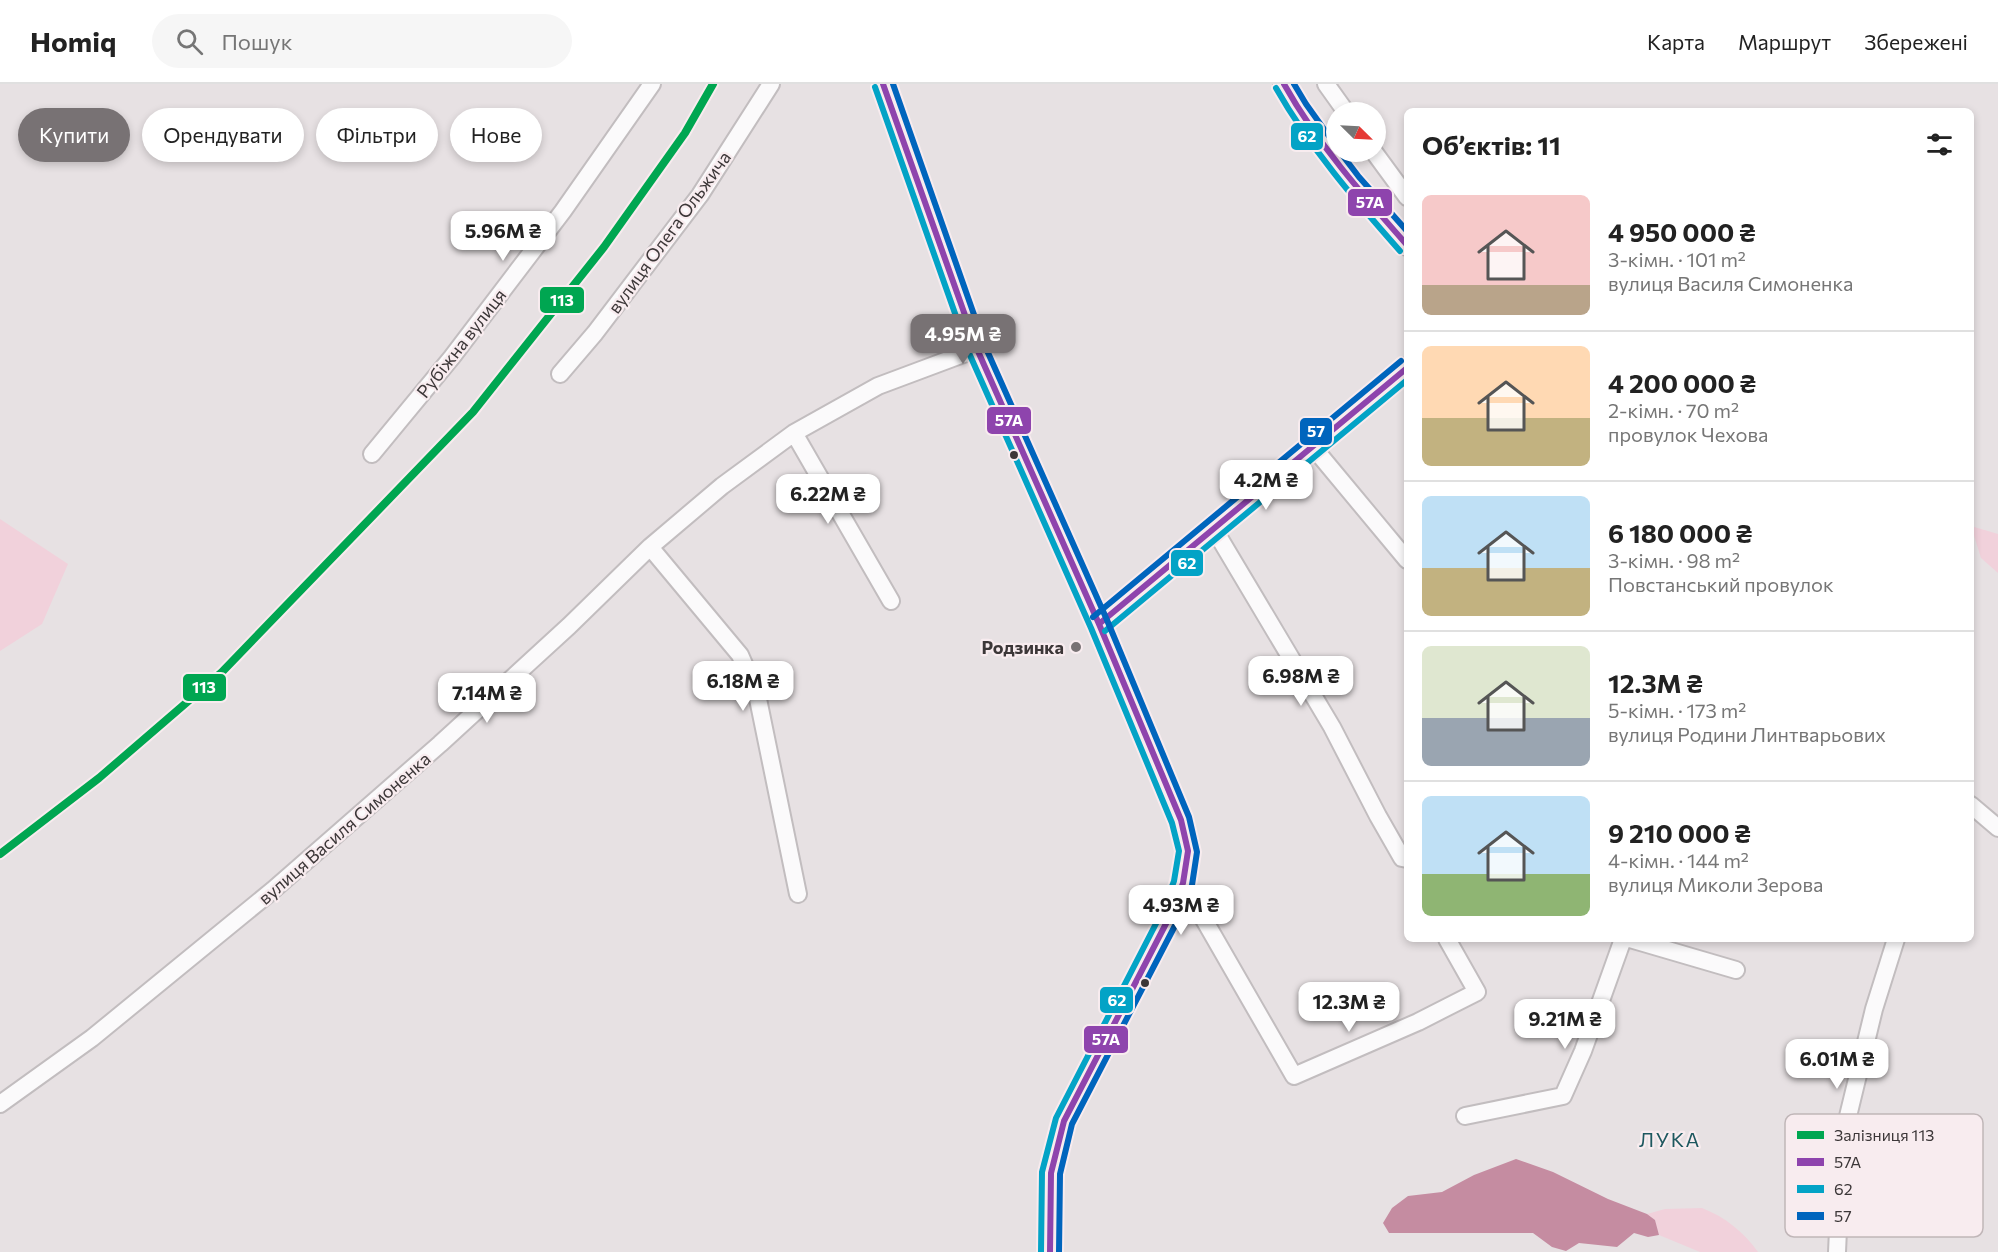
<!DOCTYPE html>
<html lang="uk">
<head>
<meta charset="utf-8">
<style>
	:root { --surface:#fff; --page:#f6f6f6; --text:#222; --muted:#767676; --line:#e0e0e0; --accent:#787274 }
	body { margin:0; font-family:Commissioner,sans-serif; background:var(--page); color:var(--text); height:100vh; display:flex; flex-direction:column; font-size:22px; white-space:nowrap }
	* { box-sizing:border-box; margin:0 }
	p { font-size:20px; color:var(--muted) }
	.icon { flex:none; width:33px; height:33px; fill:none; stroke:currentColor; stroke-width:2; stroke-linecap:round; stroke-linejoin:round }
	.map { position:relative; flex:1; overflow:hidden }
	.sheet { position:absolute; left:1404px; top:24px; width:570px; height:834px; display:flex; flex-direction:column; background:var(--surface); border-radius:9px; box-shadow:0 3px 9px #0003 }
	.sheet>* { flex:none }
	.guide { position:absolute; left:18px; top:24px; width:570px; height:54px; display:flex; gap:12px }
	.needle { width:39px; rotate:114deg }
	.fabs { position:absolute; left:1326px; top:18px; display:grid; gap:12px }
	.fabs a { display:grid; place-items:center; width:60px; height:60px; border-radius:50%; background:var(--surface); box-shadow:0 3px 9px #0003; font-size:30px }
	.price { position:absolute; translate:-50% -51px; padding:0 14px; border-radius:12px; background:#fff; color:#222; font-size:20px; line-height:39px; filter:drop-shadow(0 2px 3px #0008) }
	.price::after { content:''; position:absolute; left:50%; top:36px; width:18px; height:14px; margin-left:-9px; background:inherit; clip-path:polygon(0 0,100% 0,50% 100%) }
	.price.selected { background:var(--accent); color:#fff }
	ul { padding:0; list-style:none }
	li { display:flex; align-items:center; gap:18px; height:150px; padding:0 18px }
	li+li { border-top:2px solid var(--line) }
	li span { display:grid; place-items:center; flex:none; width:168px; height:120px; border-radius:9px; color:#555 }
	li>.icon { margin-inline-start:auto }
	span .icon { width:72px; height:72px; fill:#fffc; stroke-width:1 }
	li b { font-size:26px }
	h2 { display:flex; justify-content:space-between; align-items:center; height:72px; padding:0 18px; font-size:26px }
	.chip { padding:0 21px; border-radius:27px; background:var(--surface); box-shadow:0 3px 9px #0003; font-size:21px; line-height:54px }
	.chip.selected { background:var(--accent); color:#fff }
	header { display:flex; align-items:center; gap:36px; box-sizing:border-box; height:84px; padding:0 30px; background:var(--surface); border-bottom:2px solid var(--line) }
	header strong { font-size:28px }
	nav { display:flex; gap:33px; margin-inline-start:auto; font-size:21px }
	.search { width:420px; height:54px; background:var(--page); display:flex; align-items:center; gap:15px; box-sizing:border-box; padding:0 21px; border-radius:33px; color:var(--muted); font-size:22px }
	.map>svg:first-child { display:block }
	.green { fill:#f1d1db }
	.water { fill:#c58ca1 }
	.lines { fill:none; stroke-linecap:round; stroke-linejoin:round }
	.minor-casing { stroke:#c2bdbf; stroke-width:20 }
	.major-casing { stroke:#c0b2b7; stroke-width:24 }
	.minor { stroke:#fbfafb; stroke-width:16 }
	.major { stroke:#f3ecef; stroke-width:21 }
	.bus-1-casing { stroke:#f8ecef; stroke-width:10 }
	.bus-2-casing { stroke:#f8ecef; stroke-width:10 }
	.bus-3-casing { stroke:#f8ecef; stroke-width:10 }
	.bus-1 { stroke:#8e44ad; stroke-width:6 }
	.bus-2 { stroke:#03a3c6; stroke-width:6 }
	.bus-3 { stroke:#0065bd; stroke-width:6 }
	.rail-1-casing { stroke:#f8ecef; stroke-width:12 }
	.rail-1 { stroke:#00a651; stroke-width:8 }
	.bus-dot { fill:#3c3738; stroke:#f8ecef; stroke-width:2 }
	.poi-dot { fill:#787274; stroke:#f8ecef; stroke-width:2 }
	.labels { text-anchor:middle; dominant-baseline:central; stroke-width:4.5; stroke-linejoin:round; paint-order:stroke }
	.street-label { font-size:18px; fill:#3c3738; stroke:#f8ecef }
	.poi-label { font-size:18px; font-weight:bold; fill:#3c3738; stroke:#f8ecef; text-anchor:end }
	.neighbourhood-label { font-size:20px; letter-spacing:1.5px; fill:#1e585f; stroke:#f8ecef }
	.key { fill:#f8ecef; stroke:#c0b6b8; stroke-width:1.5 }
	.key-label { font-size:16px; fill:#3c3738 }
	.line-badge { stroke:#f8ecef; stroke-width:2 }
	.badge-label { font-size:16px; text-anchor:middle; font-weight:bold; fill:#fff }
</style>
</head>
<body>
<header>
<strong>Homiq</strong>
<div class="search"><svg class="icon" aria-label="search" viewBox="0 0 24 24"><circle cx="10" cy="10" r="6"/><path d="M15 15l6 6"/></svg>Пошук</div>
<nav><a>Карта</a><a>Маршрут</a><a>Збережені</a></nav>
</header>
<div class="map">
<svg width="1998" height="1168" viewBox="0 0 1998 1168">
	<rect width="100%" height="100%" fill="#e7e1e3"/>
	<path class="green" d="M 0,435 L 68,480 L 42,540 L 0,567 Z
		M 1971,442 L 1998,450 L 1998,489 L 1981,474 Z
		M 1702,1124 C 1725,1133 1744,1148 1758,1168 L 1700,1168 L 1659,1151 L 1655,1136 L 1647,1130 L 1665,1125 Z"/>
	<path class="water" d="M 1516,1075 L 1553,1088 L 1608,1115 L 1647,1130 L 1655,1136 L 1659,1151 L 1648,1153 L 1634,1149 L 1617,1163 L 1579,1159 L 1566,1167 L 1552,1163 L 1533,1149 L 1389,1149 L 1383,1139 L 1392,1124 L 1408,1112 L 1442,1108 L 1474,1091 Z"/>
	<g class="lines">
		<g class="minor-casing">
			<path id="minor" d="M 1326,0 L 1346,28
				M 1374,68 L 1407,113
				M 560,290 L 595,249 L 700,111 L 771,0
				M 794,349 L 891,517
				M 1313,363 L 1407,476
				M 372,370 L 452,273 L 563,127 L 652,0
				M 1214,445 L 1332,643 L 1378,732 L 1402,774 L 1407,775
				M 650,463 L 740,571 L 757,610 L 798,810
				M 1971,721 L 1998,744
				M 1183,799 L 1294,992 L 1418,938 L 1477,908 L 1447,855
				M 1630,855 L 1736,886
				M 0,1020 L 92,954 L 273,806 L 440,660 L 569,542 L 650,463 L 722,402 L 794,349 L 878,302 L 977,265
				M 1465,1032 L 1563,1012 L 1583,967 L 1623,855
				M 1837,1168 L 1842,1057 L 1874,925 L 1896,855"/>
		</g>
		<g class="major-casing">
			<path id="major" d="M 883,0 L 977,265 L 1099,540 L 1181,736 L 1188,767 L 1183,799 L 1172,828 L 1064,1037 L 1051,1089 L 1050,1168
				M 1284,0 L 1298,25 L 1352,99 L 1407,161
				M 1099,540 L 1407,284"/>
		</g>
		<use href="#minor" class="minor"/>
		<use href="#major" class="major"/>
		<g class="bus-1-casing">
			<path id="bus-1" d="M 883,0 L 977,265 L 1099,540 L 1181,736 L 1188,767 L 1183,799 L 1172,828 L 1064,1037 L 1051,1089 L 1050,1168
				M 1284,0 C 1317,59 1362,110 1407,161
				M 1099,540 L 1407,284"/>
		</g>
		<g class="bus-2-casing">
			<path id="bus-2" d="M 875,3 L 969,269 L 1091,544 L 1172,739 L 1179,767 L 1174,797 L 1164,824 L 1056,1034 L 1042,1088 L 1041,1168
				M 1276,4 C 1310,64 1355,116 1400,167
				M 1105,547 L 1407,296"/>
		</g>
		<g class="bus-3-casing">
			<path id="bus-3" d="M 893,0 L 985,262 L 1107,536 L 1189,733 L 1197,768 L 1192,801 L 1180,832 L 1072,1040 L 1060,1090 L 1059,1168
				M 1294,0 L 1306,20 L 1336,62
				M 1340,68 L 1359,93 L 1407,147
				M 1093,533 L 1401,277"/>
		</g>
		<use href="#bus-1" class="bus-1"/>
		<use href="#bus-2" class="bus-2"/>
		<use href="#bus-3" class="bus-3"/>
		<g class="rail-1-casing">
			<path id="rail-1" d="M 0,770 L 99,694 L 222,588 L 473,328 L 604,163 L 685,49 L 713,0"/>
		</g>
		<use href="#rail-1" class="rail-1"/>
	</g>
	<g class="bus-dot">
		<circle cx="1014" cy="371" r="5"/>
		<circle cx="1145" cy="899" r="5"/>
	</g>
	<circle class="poi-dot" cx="1076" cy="563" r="6"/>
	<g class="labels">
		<g class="street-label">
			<text transform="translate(669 148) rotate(-54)">вулиця Олега Ольжича</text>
			<text transform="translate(461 259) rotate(-52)">Рубіжна вулиця</text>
			<text transform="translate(344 744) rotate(-41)">вулиця Василя Симоненка</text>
		</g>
		<g class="poi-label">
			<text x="1064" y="563">Родзинка</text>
		</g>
		<g class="neighbourhood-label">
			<text x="1670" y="1055">ЛУКА</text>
		</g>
	</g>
	<rect x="1785" y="1030" width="198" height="123" rx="9" class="key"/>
	<rect x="1797" y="1047" width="27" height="8" fill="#00a651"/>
	<rect x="1797" y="1074" width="27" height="8" fill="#8e44ad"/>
	<rect x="1797" y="1101" width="27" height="8" fill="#03a3c6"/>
	<rect x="1797" y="1128" width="27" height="8" fill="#0065bd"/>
	<g class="key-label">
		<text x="1834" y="1057">Залізниця 113</text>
		<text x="1834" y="1084">57А</text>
		<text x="1834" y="1111">62</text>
		<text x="1834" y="1138">57</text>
	</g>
	<g class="line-badge">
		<rect x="1290" y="38" width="34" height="29" rx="6" fill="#03a3c6"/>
		<rect x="1347" y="104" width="46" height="29" rx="6" fill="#8e44ad"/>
		<rect x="539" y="202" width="46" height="28" rx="6" fill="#00a651"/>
		<rect x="986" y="322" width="46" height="29" rx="6" fill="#8e44ad"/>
		<rect x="1299" y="333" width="34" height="29" rx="6" fill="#0065bd"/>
		<rect x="1170" y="465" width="34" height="28" rx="6" fill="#03a3c6"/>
		<rect x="182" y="589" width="45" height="29" rx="6" fill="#00a651"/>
		<rect x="1099" y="902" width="35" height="28" rx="6" fill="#03a3c6"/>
		<rect x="1083" y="941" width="46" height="29" rx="6" fill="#8e44ad"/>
	</g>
	<g class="badge-label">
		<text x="1307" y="58">62</text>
		<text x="1370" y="124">57А</text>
		<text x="562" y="222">113</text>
		<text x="1009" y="342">57А</text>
		<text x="1316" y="353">57</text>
		<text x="1187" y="485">62</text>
		<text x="204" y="609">113</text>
		<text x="1117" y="922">62</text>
		<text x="1106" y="961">57А</text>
	</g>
</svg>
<div class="fabs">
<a><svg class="needle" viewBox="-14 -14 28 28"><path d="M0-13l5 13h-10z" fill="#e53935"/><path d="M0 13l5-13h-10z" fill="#767676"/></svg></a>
</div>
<b class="price" style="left:503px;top:178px">5.96M ₴</b>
<b class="price selected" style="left:963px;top:281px">4.95M ₴</b>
<b class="price" style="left:1266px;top:427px">4.2M ₴</b>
<b class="price" style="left:828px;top:441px">6.22M ₴</b>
<b class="price" style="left:1301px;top:623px">6.98M ₴</b>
<b class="price" style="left:743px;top:628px">6.18M ₴</b>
<b class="price" style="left:487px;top:640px">7.14M ₴</b>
<b class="price" style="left:1181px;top:852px">4.93M ₴</b>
<b class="price" style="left:1349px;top:949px">12.3M ₴</b>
<b class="price" style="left:1565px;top:966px">9.21M ₴</b>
<b class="price" style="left:1837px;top:1006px">6.01M ₴</b>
<div class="guide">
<a class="chip selected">Купити</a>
<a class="chip">Орендувати</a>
<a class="chip">Фільтри</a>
<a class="chip">Нове</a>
</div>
<section class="sheet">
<h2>Об’єктів: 11<svg class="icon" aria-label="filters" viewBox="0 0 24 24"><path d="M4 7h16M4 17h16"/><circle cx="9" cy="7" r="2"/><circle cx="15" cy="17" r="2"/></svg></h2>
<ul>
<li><span style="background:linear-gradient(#f6c9c9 75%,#b9a48a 0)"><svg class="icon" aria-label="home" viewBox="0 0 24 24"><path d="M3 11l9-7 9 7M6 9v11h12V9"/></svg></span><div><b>4 950 000 ₴</b><p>3-кімн. · 101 m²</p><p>вулиця Василя Симоненка</p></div></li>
<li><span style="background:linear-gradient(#ffd9b3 60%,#c2b280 0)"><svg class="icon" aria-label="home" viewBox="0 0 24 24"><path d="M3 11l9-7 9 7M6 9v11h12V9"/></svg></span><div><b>4 200 000 ₴</b><p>2-кімн. · 70 m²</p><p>провулок Чехова</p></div></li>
<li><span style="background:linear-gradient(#bfe0f5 60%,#c2b280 0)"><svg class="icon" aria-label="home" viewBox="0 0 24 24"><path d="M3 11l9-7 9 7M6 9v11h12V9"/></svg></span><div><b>6 180 000 ₴</b><p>3-кімн. · 98 m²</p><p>Повстанський провулок</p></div></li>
<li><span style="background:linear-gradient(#dfe7d0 60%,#9aa5b1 0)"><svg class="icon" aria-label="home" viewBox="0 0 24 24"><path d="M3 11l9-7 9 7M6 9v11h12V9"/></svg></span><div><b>12.3M ₴</b><p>5-кімн. · 173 m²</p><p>вулиця Родини Линтварьових</p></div></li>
<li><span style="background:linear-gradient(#bfe0f5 65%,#8fb573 0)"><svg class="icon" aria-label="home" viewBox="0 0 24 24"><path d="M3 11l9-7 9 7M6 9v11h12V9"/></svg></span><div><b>9 210 000 ₴</b><p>4-кімн. · 144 m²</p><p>вулиця Миколи Зерова</p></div></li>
</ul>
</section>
</div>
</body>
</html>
